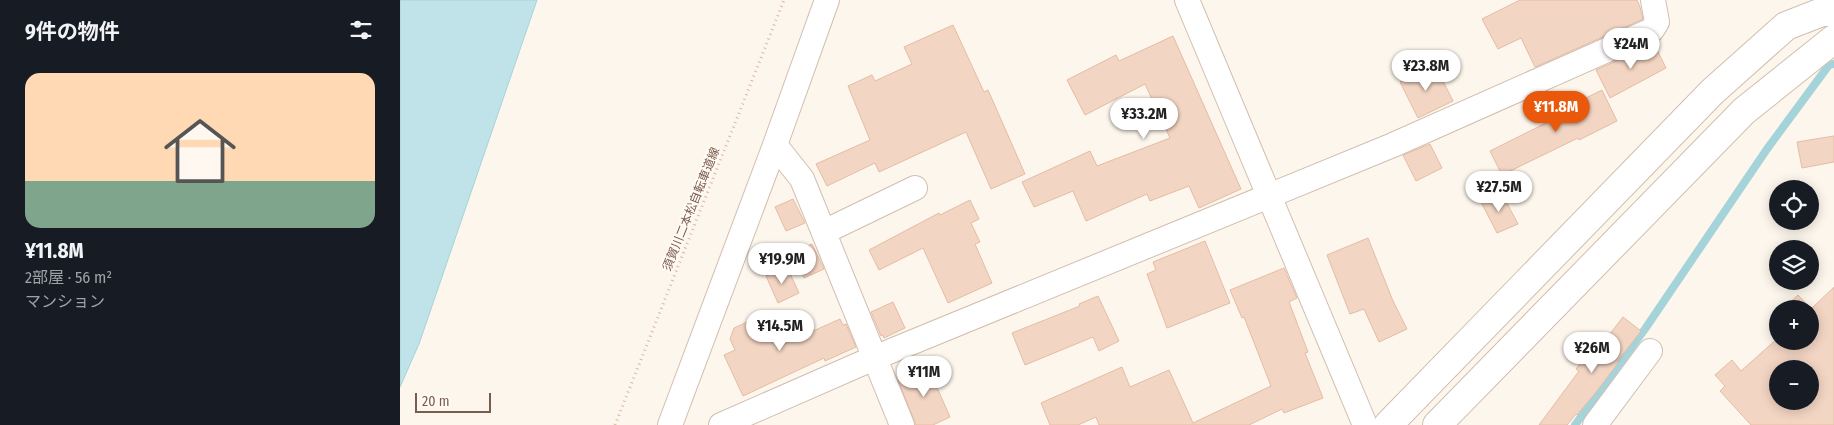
<!DOCTYPE html>
<html lang="ja">
<head>
<meta charset="utf-8">
<style>
	:root { --surface:#171b24; --page:#20242c; --text:#f1f3f6; --muted:#9ea1a6; --line:#363941; --accent:#ea580c }
	body { margin:0; font-family:"Fira Sans Condensed","Noto Sans JP",sans-serif; background:var(--page); color:var(--text); height:100vh; display:flex; flex-direction:column; font-size:19px; white-space:nowrap }
	* { box-sizing:border-box; margin:0 }
	p { font-size:16px; color:var(--muted) }
	.icon { flex:none; width:28px; height:28px; fill:none; stroke:currentColor; stroke-width:2; stroke-linecap:round; stroke-linejoin:round }
	.map { position:relative; flex:1; overflow:hidden }
	.side { display:flex; flex-direction:column; background:var(--surface); width:400px }
	.side>* { flex:none }
	.fabs { position:absolute; left:1369px; top:180px; display:grid; gap:10px }
	.fabs a { display:grid; place-items:center; width:50px; height:50px; border-radius:50%; background:var(--surface); box-shadow:0 2px 12px #0003; font-size:25px }
	.scale { position:absolute; left:15px; bottom:12px; width:76px; box-sizing:border-box; padding-left:5px; border:2px solid #7a5c4d; border-top:0; font-size:14px; line-height:18px; white-space:nowrap; color:#7a5c4d; -webkit-text-stroke:4px #fffaf3; paint-order:stroke }
	.price { position:absolute; translate:-50% -42px; padding:0 11px; border-radius:18px; background:#fff; color:#222; font-size:16px; line-height:32px; filter:drop-shadow(0 1px 2px #0008) }
	.price::after { content:''; position:absolute; left:50%; top:30px; width:15px; height:11px; margin-left:-8px; background:inherit; clip-path:polygon(0 0,100% 0,50% 100%) }
	.price.selected { background:var(--accent); color:#fff }
	ul { padding:0; list-style:none }
	li { display:grid; align-content:center; gap:10px; height:265px; padding:0 25px }
	li+li { border-top:1px solid var(--line) }
	li span { display:grid; place-items:center; height:155px; border-radius:15px; color:#555 }
	li>.icon { margin-inline-start:auto }
	span .icon { width:90px; height:90px; fill:#fffc; stroke-width:1 }
	li b { font-size:21px }
	h2 { display:flex; justify-content:space-between; align-items:center; height:60px; padding:0 25px; font-size:21px }
	main { display:flex; flex:1; min-height:0 }
	.map>svg:first-child { display:block }
	.water { fill:#bfe3e8; stroke:#a5d3da }
	.lines { fill:none; stroke-linecap:round; stroke-linejoin:round }
	.stream { stroke:#a5d3da; stroke-width:8 }
	.building { fill:#f3d5c3; stroke:#e6bba3; fill-rule:evenodd }
	.minor-casing { stroke:#d1beb0; stroke-width:26 }
	.tertiary-casing { stroke:#d1beb0; stroke-width:30 }
	.path { stroke:#d9b8a5; stroke-width:3; stroke-dasharray:1 4; stroke-linecap:butt }
	.minor { stroke:#fff; stroke-width:24 }
	.tertiary { stroke:#fff; stroke-width:28 }
	.labels { text-anchor:middle; dominant-baseline:central; stroke-width:4; stroke-linejoin:round; paint-order:stroke }
	.street-label { font-size:12px; fill:#7a5c4d; stroke:#fffaf3 }
</style>
</head>
<body>
<main>
<section class="side">
<h2>9件の物件<svg class="icon" aria-label="filters" viewBox="0 0 24 24"><path d="M4 7h16M4 17h16"/><circle cx="9" cy="7" r="2"/><circle cx="15" cy="17" r="2"/></svg></h2>
<ul>
<li><span style="background:linear-gradient(#ffd9b3 70%,#7fa58c 0)"><svg class="icon" aria-label="home" viewBox="0 0 24 24"><path d="M3 11l9-7 9 7M6 9v11h12V9"/></svg></span><div><b>¥11.8M</b><p>2部屋 · 56 m²</p><p>マンション</p></div></li>
</ul>
</section>
<div class="map">
<svg width="1434" height="425" viewBox="0 0 1434 425">
	<rect width="100%" height="100%" fill="#fdf6ec"/>
	<path class="water" d="M 0,0 L 137,0 L 19,344 L 0,387 Z"/>
	<g class="lines">
		<path class="stream" d="M 1175,425 L 1245,329 L 1367,149 L 1429,65 L 1434,64"/>
	</g>
	<path class="building" d="M 1120,0 L 1237,0 L 1240,7 L 1243,19 L 1135,67 L 1121,38 L 1098,49 L 1082,19 Z
		M 553,25 L 584,92 L 588,90 L 625,174 L 591,189 L 566,132 L 479,172 L 475,163 L 427,186 L 416,164 L 470,140 L 448,86 L 472,75 L 475,81 L 512,64 L 504,47 Z
		M 773,36 L 841,189 L 799,208 L 789,186 L 750,201 L 747,194 L 686,221 L 673,191 L 634,207 L 622,182 L 690,151 L 697,166 L 770,138 L 745,84 L 685,115 L 667,80 L 716,55 L 719,61 Z
		M 1254,44 L 1266,68 L 1210,98 L 1196,70 Z
		M 1035,65 L 1053,101 L 1018,118 L 1000,82 Z
		M 1202,90 L 1217,121 L 1179,140 L 1178,138 L 1102,175 L 1090,151 L 1166,113 L 1164,109 Z
		M 1434,136 L 1434,162 L 1402,168 L 1397,142 Z
		M 1030,144 L 1042,168 L 1016,181 L 1003,155 Z
		M 1101,192 L 1118,224 L 1097,233 L 1081,202 Z
		M 393,199 L 405,223 L 386,231 L 375,207 Z
		M 570,200 L 579,219 L 571,223 L 580,242 L 575,244 L 592,283 L 548,303 L 523,248 L 479,270 L 469,250 L 539,213 L 540,215 Z
		M 968,238 L 993,301 L 1007,329 L 979,342 L 964,309 L 950,314 L 927,255 Z
		M 805,241 L 830,303 L 767,328 L 747,274 L 756,270 L 753,262 Z
		M 412,244 L 424,269 L 404,278 L 393,253 Z
		M 387,267 L 399,293 L 378,303 L 366,276 Z
		M 884,268 L 897,298 L 889,302 L 908,352 L 905,353 L 923,398 L 884,413 L 882,409 L 849,425 L 699,425 L 696,417 L 678,425 L 650,425 L 641,403 L 722,367 L 730,387 L 769,370 L 793,423 L 871,386 L 844,317 L 842,318 L 830,290 Z
		M 1434,287 L 1434,425 L 1351,425 L 1320,391 L 1325,386 L 1315,375 L 1332,360 L 1341,371 L 1378,338 L 1378,341 L 1410,341 L 1410,309 L 1383,309 L 1398,295 L 1411,309 ZM 1378,369 L 1410,369 L 1410,401 L 1378,401 Z
		M 698,296 L 719,341 L 699,351 L 693,337 L 625,365 L 612,333 L 680,306 L 679,304 Z
		M 493,302 L 505,328 L 484,338 L 483,335 L 481,336 L 471,312 Z
		M 367,313 L 382,345 L 440,319 L 443,325 L 446,324 L 456,347 L 425,361 L 424,358 L 343,396 L 324,355 L 335,350 L 330,339 L 334,328 Z
		M 1223,317 L 1241,331 L 1217,362 L 1218,363 L 1197,391 L 1177,415 L 1176,414 L 1167,425 L 1139,425 L 1179,371 L 1176,369 L 1195,345 L 1199,348 Z
		M 528,367 L 550,417 L 533,425 L 516,425 L 498,380 Z"/>
	<g class="lines">
		<g class="minor-casing">
			<path id="minor" d="M 787,0 L 965,425
				M 375,145 L 402,179 L 502,425
				M 424,232 L 515,188
				M 270,425 L 375,145 L 427,0
				M 321,425 L 474,358 L 993,145 L 1252,30 L 1257,22 L 1253,0
				M 1195,425 L 1250,351"/>
		</g>
		<g class="tertiary-casing">
			<path id="tertiary" d="M 988,425 L 1312,92 L 1386,26 L 1422,12 L 1434,12
				M 1037,425 L 1344,111 L 1434,39"/>
		</g>
		<path class="path" d="M 215,425 L 384,0"/>
		<use href="#minor" class="minor"/>
		<use href="#tertiary" class="tertiary"/>
	</g>
	<g class="labels">
		<g class="street-label">
			<text transform="translate(291 209) rotate(-68)">須賀川二本松自転車道線</text>
		</g>
	</g>
</svg>
<div class="fabs">
<a><svg class="icon" aria-label="locate" viewBox="0 0 24 24"><circle cx="12" cy="12" r="6"/><path d="M12 2v4M12 18v4M2 12h4M18 12h4"/></svg></a>
<a><svg class="icon" aria-label="layers" viewBox="0 0 24 24"><path d="M12 4l9 5-9 5-9-5zM3 14l9 5 9-5"/></svg></a>
<a>+</a>
<a>−</a>
</div>
<div class="scale">20 m</div>
<b class="price" style="left:1231px;top:70px">¥24M</b>
<b class="price" style="left:1026px;top:92px">¥23.8M</b>
<b class="price selected" style="left:1156px;top:133px">¥11.8M</b>
<b class="price" style="left:744px;top:140px">¥33.2M</b>
<b class="price" style="left:1099px;top:213px">¥27.5M</b>
<b class="price" style="left:382px;top:285px">¥19.9M</b>
<b class="price" style="left:380px;top:352px">¥14.5M</b>
<b class="price" style="left:1192px;top:374px">¥26M</b>
<b class="price" style="left:524px;top:398px">¥11M</b>
</div>
</main>
</body>
</html>
